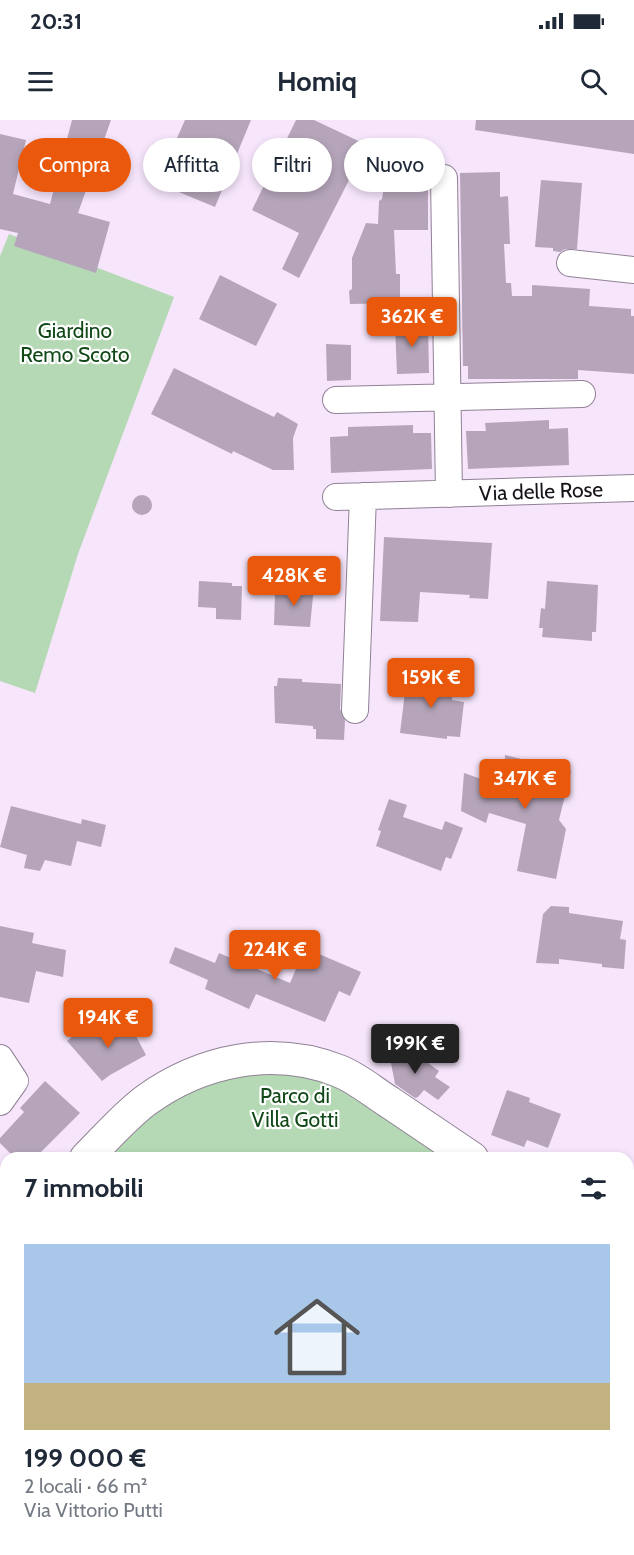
<!DOCTYPE html>
<html lang="it">
<head>
<meta charset="utf-8">
<style>
	:root { --surface:#fff; --page:#f6f6f7; --text:#1f2937; --muted:#747a83; --accent:#ea580c }
	body { margin:0; font-family:Cabin,sans-serif; background:var(--page); color:var(--text); height:100vh; display:flex; flex-direction:column; font-size:22px; white-space:nowrap }
	* { box-sizing:border-box; margin:0 }
	p { font-size:20px; color:var(--muted) }
	.icon { flex:none; width:33px; height:33px; fill:none; stroke:currentColor; stroke-width:2; stroke-linecap:round; stroke-linejoin:round }
	.map { position:relative; flex:1; overflow:hidden }
	.drawer { position:absolute; left:0px; top:1032px; width:634px; height:404px; display:flex; flex-direction:column; background:var(--surface); border-radius:18px 18px 0 0; box-shadow:0 3px 9px #0003 }
	.drawer>* { flex:none }
	.banner { position:absolute; left:18px; top:18px; width:598px; height:54px; display:flex; gap:12px }
	.price { position:absolute; translate:-50% -51px; padding:0 14px; border-radius:6px; background:var(--accent); color:#fff; font-size:20px; line-height:39px; filter:drop-shadow(0 2px 3px #0008) }
	.price::after { content:''; position:absolute; left:50%; top:36px; width:18px; height:14px; margin-left:-9px; background:inherit; clip-path:polygon(0 0,100% 0,50% 100%) }
	.price.selected { background:#222; color:#fff }
	ul { padding:0; list-style:none }
	li { display:grid; align-content:center; gap:12px; height:318px; padding:0 24px }
	li span { display:grid; place-items:center; height:186px; border-radius:0px; color:#555 }
	li>.icon { margin-inline-start:auto }
	span .icon { width:108px; height:108px; fill:#fffc; stroke-width:1 }
	li b { font-size:26px }
	h2 { display:flex; justify-content:space-between; align-items:center; height:72px; padding:0 24px; font-size:26px }
	.chip { padding:0 21px; border-radius:27px; background:var(--surface); box-shadow:0 3px 9px #0003; font-size:21px; line-height:54px }
	.chip.selected { background:var(--accent); color:#fff }
	.status { display:flex; justify-content:space-between; align-items:center; height:42px; padding:0 30px; background:var(--surface); direction:ltr }
	.status svg { height:16px; fill:currentColor }
	header { display:flex; justify-content:space-between; align-items:center; height:78px; padding:0 24px; background:var(--surface); font-size:27px; font-weight:800 }
	.map>svg:first-child { display:block }
	.green { fill:#b4d9b4 }
	.building { fill:#b6a5ba }
	.lines { fill:none; stroke-linecap:round; stroke-linejoin:round }
	.minor-casing { stroke:#908195; stroke-width:28 }
	.tertiary-casing { stroke:#908195; stroke-width:34 }
	.minor { stroke:#fff; stroke-width:26 }
	.tertiary { stroke:#fff; stroke-width:32 }
	.labels { text-anchor:middle; dominant-baseline:central; stroke-width:4.5; stroke-linejoin:round; paint-order:stroke }
	.park-label { font-size:21px; fill:#104817; stroke:#fff }
	.street-label { font-size:21px; fill:#18121a; stroke:#fff }
</style>
</head>
<body>
<div class="status"><b>20:31</b><svg viewBox="0 0 49 12"><path d="M0 12V9h3v3zM5 12V6h3v6zM10 12V3h3v9zM15 12V0h3v12zM26 1h20v11H26zM47 4h2v5h-2z"/></svg></div>
<header><svg class="icon" aria-label="menu" viewBox="0 0 24 24"><path d="M4 6h16M4 12h16M4 18h16"/></svg>Homiq<svg class="icon" aria-label="search" viewBox="0 0 24 24"><circle cx="10" cy="10" r="6"/><path d="M15 15l6 6"/></svg></header>
<div class="map">
<svg width="634" height="1435" viewBox="0 0 634 1435">
	<rect width="100%" height="100%" fill="#f6e5fb"/>
	<path class="green" d="M 9,114 L 174,177 L 78,434 L 35,573 L 0,561 L 0,136 Z
		M 303,935 L 476,1038 L 80,1038 L 115,991 Z
		M 6,1170 L 6,1430 L 491,1430 L 502,1435 L 0,1435 L 0,1171 Z"/>
	<path class="building" d="M 72,0 L 111,0 L 78,93 L 110,102 L 96,153 L 14,126 L 18,113 L 0,109 L 0,14 L 26,20 L 13,74 L 50,84 Z
		M 185,0 L 251,0 L 215,87 L 157,63 Z
		M 296,0 L 314,0 L 367,25 L 299,158 L 282,149 L 299,113 L 252,90 Z
		M 476,0 L 634,0 L 634,34 L 475,10 Z
		M 500,52 L 500,77 L 508,76 L 510,124 L 504,124 L 506,163 L 511,163 L 512,176 L 532,176 L 532,165 L 590,169 L 589,186 L 631,189 L 631,196 L 634,196 L 634,254 L 578,250 L 578,259 L 468,259 L 468,246 L 463,246 L 460,53 Z
		M 541,60 L 582,63 L 577,129 L 565,129 L 560,132 L 553,131 L 553,128 L 535,127 Z
		M 428,65 L 428,110 L 394,110 L 396,154 L 400,154 L 400,183 L 350,184 L 349,171 L 352,169 L 352,138 L 366,103 L 378,104 L 379,81 L 382,79 L 384,67 Z
		M 220,155 L 277,184 L 256,226 L 199,199 Z
		M 428,203 L 429,253 L 397,254 L 395,204 Z
		M 326,224 L 351,225 L 351,260 L 327,261 Z
		M 174,248 L 274,297 L 277,292 L 298,304 L 293,318 L 294,350 L 273,350 L 233,331 L 232,334 L 151,294 Z
		M 549,300 L 549,309 L 568,308 L 569,345 L 468,349 L 466,311 L 486,311 L 485,303 Z
		M 413,305 L 413,313 L 431,313 L 432,349 L 331,353 L 330,317 L 348,316 L 348,307 Z
		M132 385a10 10 0 1 1 20 0a10 10 0 1 1-20 0Z
		M 384,417 L 492,423 L 488,479 L 469,478 L 470,475 L 420,472 L 418,502 L 380,501 Z
		M 199,461 L 232,463 L 232,466 L 242,466 L 241,500 L 216,499 L 216,488 L 198,487 Z
		M 547,461 L 598,465 L 596,512 L 592,512 L 592,521 L 542,517 L 543,508 L 539,508 L 541,488 L 545,489 Z
		M 314,466 L 310,507 L 274,505 L 275,474 L 290,475 L 290,467 Z
		M 407,556 L 454,562 L 452,580 L 464,582 L 460,617 L 447,616 L 447,619 L 400,613 Z
		M 278,558 L 302,559 L 302,562 L 341,564 L 340,589 L 345,600 L 344,620 L 316,619 L 316,609 L 313,609 L 313,606 L 275,603 L 274,566 L 277,566 Z
		M 505,635 L 571,651 L 559,700 L 566,709 L 556,759 L 517,751 L 526,704 L 489,693 L 486,703 L 461,691 L 464,653 L 504,667 Z
		M 389,679 L 407,685 L 403,697 L 442,710 L 445,701 L 463,708 L 451,739 L 446,737 L 441,751 L 376,726 L 381,711 L 378,710 Z
		M 11,686 L 81,704 L 82,699 L 106,705 L 101,727 L 77,721 L 71,746 L 45,740 L 40,751 L 24,748 L 27,735 L 0,727 Z
		M 551,786 L 569,787 L 569,793 L 623,801 L 620,819 L 626,820 L 624,849 L 602,847 L 602,844 L 559,839 L 559,844 L 536,843 L 543,794 Z
		M 0,806 L 34,813 L 32,823 L 66,830 L 63,857 L 36,851 L 29,883 L 0,877 Z
		M 175,827 L 215,843 L 219,833 L 290,863 L 305,828 L 361,852 L 350,876 L 339,871 L 325,902 L 256,874 L 249,889 L 205,869 L 208,860 L 169,843 Z
		M 127,899 L 146,935 L 110,955 L 102,961 L 67,921 L 84,907 L 94,917 Z
		M 387,922 L 408,938 L 413,932 L 439,951 L 435,957 L 450,967 L 438,980 L 424,970 L 418,977 L 415,978 L 395,964 Z
		M 45,961 L 80,993 L 35,1038 L 15,1038 L 0,1023 L 0,1018 L 24,992 L 20,988 Z
		M 507,970 L 530,978 L 529,982 L 561,994 L 548,1028 L 527,1020 L 524,1027 L 491,1015 Z"/>
	<g class="lines">
		<g class="minor-casing">
			<path id="minor" d="M 444,58 L 449,374
				M 570,143 L 634,150
				M 336,280 L 582,274
				M 336,377 L 634,368
				M 355,590 L 363,376
				M 0,938 L 15,961 L 0,982
				M 629,1366 L 634,1367"/>
		</g>
		<g class="tertiary-casing">
			<path id="tertiary" d="M 86,1038 C 105,1019 124,997 145,981 C 201,940 273,925 339,951 C 357,958 373,972 389,982 C 417,1001 444,1019 472,1038
				M 0,1119 L 6,1117
				M 628,1121 L 634,1122"/>
		</g>
		<use href="#minor" class="minor"/>
		<use href="#tertiary" class="tertiary"/>
	</g>
	<g class="labels">
		<g class="park-label">
			<text x="75" y="210">Giardino<tspan x="75" dy="24">Remo Scoto</tspan></text>
			<text x="295" y="975">Parco di<tspan x="295" dy="24">Villa Gotti</tspan></text>
		</g>
		<g class="street-label">
			<text transform="translate(541 371) rotate(-2)">Via delle Rose</text>
		</g>
	</g>
</svg>
<b class="price" style="left:412px;top:228px">362K €</b>
<b class="price" style="left:294px;top:487px">428K €</b>
<b class="price" style="left:431px;top:589px">159K €</b>
<b class="price" style="left:525px;top:690px">347K €</b>
<b class="price" style="left:275px;top:861px">224K €</b>
<b class="price" style="left:108px;top:929px">194K €</b>
<b class="price selected" style="left:415px;top:955px">199K €</b>
<div class="banner">
<a class="chip selected">Compra</a>
<a class="chip">Affitta</a>
<a class="chip">Filtri</a>
<a class="chip">Nuovo</a>
</div>
<section class="drawer">
<h2>7 immobili<svg class="icon" aria-label="filters" viewBox="0 0 24 24"><path d="M4 7h16M4 17h16"/><circle cx="9" cy="7" r="2"/><circle cx="15" cy="17" r="2"/></svg></h2>
<ul>
<li><span style="background:linear-gradient(#a9c7e8 75%,#c2b280 0)"><svg class="icon" aria-label="home" viewBox="0 0 24 24"><path d="M3 11l9-7 9 7M6 9v11h12V9"/></svg></span><div><b>199 000 €</b><p>2 locali · 66 m²</p><p>Via Vittorio Putti</p></div></li>
</ul>
</section>
</div>
</body>
</html>
